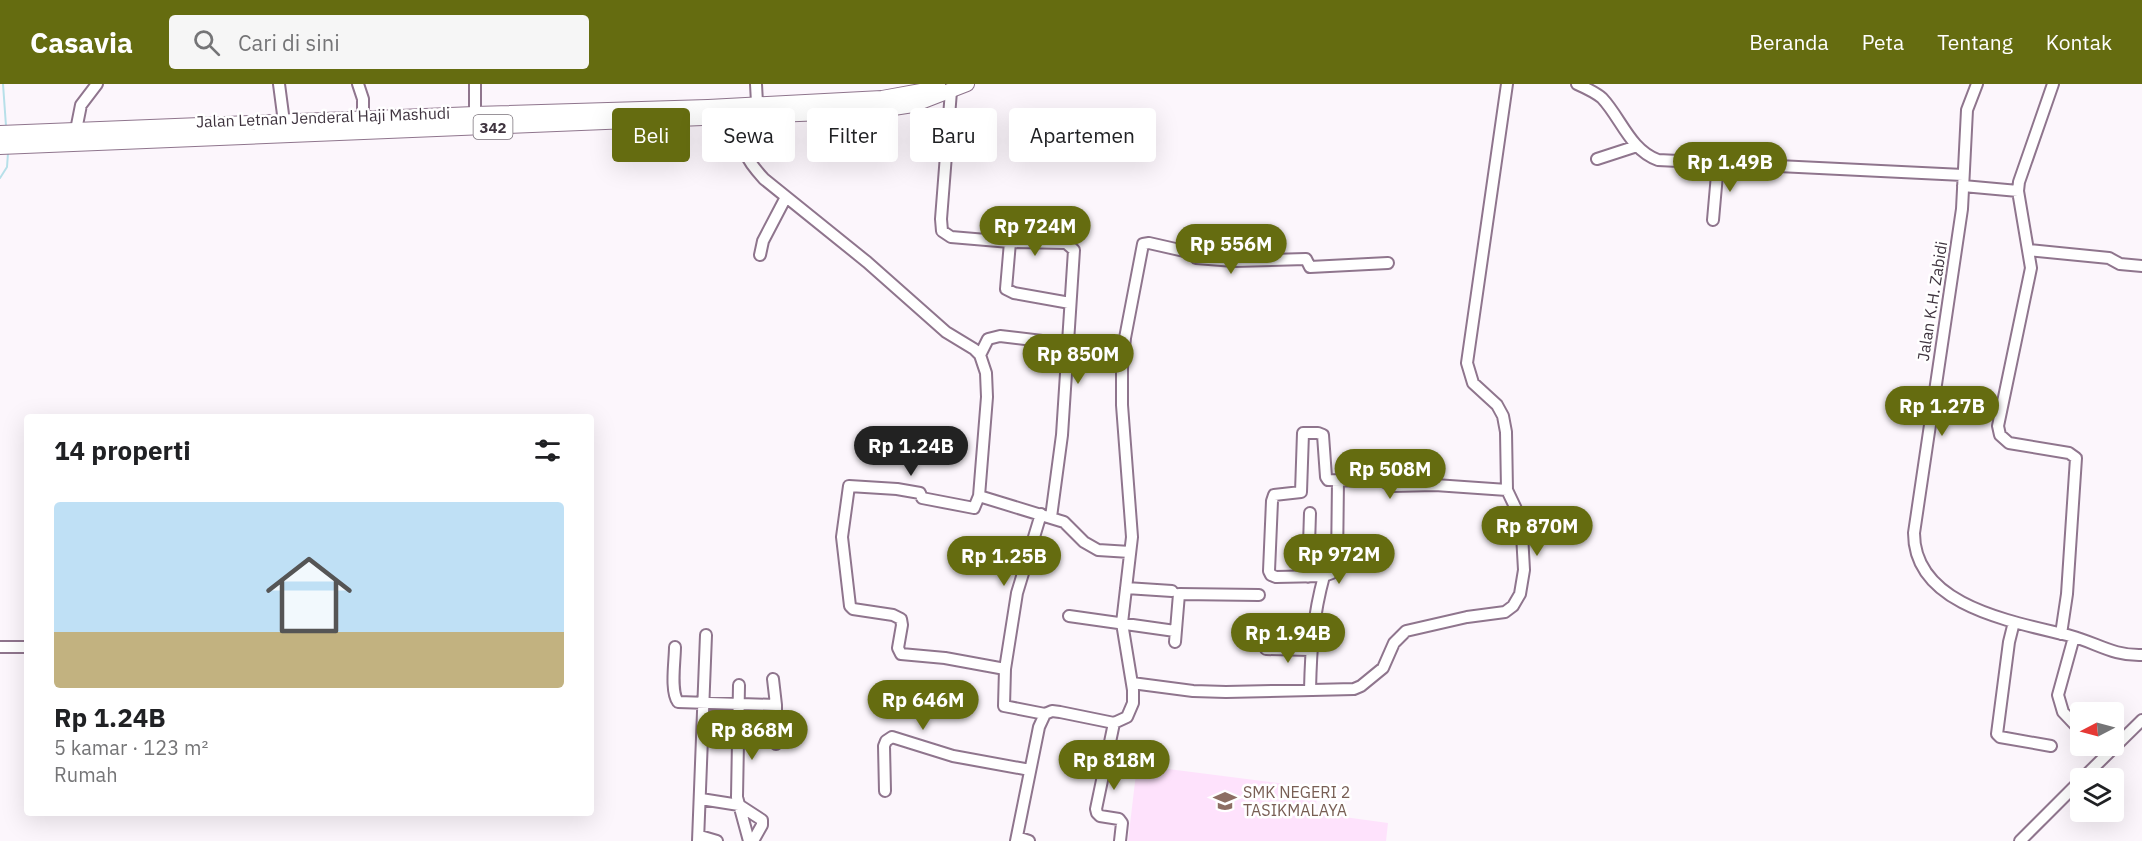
<!DOCTYPE html>
<html lang="id">
<head>
<meta charset="utf-8">
<style>
	:root { --surface:#fff; --page:#f6f6f6; --text:#202124; --muted:#757577; --line:#e0e0e0; --accent:#656c10 }
	body { margin:0; font-family:"IBM Plex Sans",sans-serif; background:var(--page); color:var(--text); height:100vh; display:flex; flex-direction:column; font-size:22px; white-space:nowrap }
	* { box-sizing:border-box; margin:0 }
	p { font-size:20px; color:var(--muted) }
	.icon { flex:none; width:33px; height:33px; fill:none; stroke:currentColor; stroke-width:2; stroke-linecap:round; stroke-linejoin:round }
	.map { position:relative; flex:1; overflow:hidden }
	.panel { position:absolute; left:24px; top:330px; width:570px; height:402px; display:flex; flex-direction:column; background:var(--surface); border-radius:6px; box-shadow:0 6px 24px #0002 }
	.panel>* { flex:none }
	.banner { position:absolute; left:612px; top:24px; width:570px; height:54px; display:flex; gap:12px }
	.needle { width:39px; rotate:264deg }
	.fabs { position:absolute; left:2070px; top:618px; display:grid; gap:12px }
	.fabs a { display:grid; place-items:center; width:54px; height:54px; border-radius:6px; background:var(--surface); box-shadow:0 6px 24px #0002; font-size:30px }
	.price { position:absolute; translate:-50% -51px; padding:0 14px; border-radius:21px; background:var(--accent); color:#fff; font-size:20px; line-height:39px; filter:drop-shadow(0 2px 3px #0008) }
	.price::after { content:''; position:absolute; left:50%; top:36px; width:18px; height:14px; margin-left:-9px; background:inherit; clip-path:polygon(0 0,100% 0,50% 100%) }
	.price.selected { background:#222; color:#fff }
	ul { padding:0; list-style:none }
	li { display:grid; align-content:center; gap:12px; height:318px; padding:0 30px }
	li+li { border-top:2px solid var(--line) }
	li span { display:grid; place-items:center; height:186px; border-radius:6px; color:#555 }
	li>.icon { margin-inline-start:auto }
	span .icon { width:108px; height:108px; fill:#fffc; stroke-width:1 }
	li b { font-size:26px }
	h2 { display:flex; justify-content:space-between; align-items:center; height:72px; padding:0 30px; font-size:26px }
	.pill { padding:0 21px; border-radius:6px; background:var(--surface); box-shadow:0 6px 24px #0002; font-size:21px; line-height:54px }
	.pill.selected { background:var(--accent); color:#fff }
	header { display:flex; align-items:center; gap:36px; box-sizing:border-box; height:84px; padding:0 30px; background:var(--accent); color:#fff }
	header strong { font-size:28px }
	nav { display:flex; gap:33px; margin-inline-start:auto; font-size:21px }
	.search { width:420px; height:54px; background:var(--page); display:flex; align-items:center; gap:15px; box-sizing:border-box; padding:0 21px; border-radius:6px; color:var(--muted); font-size:22px }
	.map>svg:first-child { display:block }
	.built { fill:#fee2fc }
	.lines { fill:none; stroke-linecap:round; stroke-linejoin:round }
	.stream { stroke:#b7e0e9; stroke-width:2 }
	.minor-casing { stroke:#8f758d; stroke-width:14 }
	.major-casing { stroke:#8f758d; stroke-width:16 }
	.minor { stroke:#fff; stroke-width:10 }
	.major { stroke:#fff; stroke-width:14 }
	.labels { text-anchor:middle; dominant-baseline:central; stroke-width:5; stroke-linejoin:round; paint-order:stroke }
	.shield { fill:#fff; stroke:#797179; stroke-width:1.5 }
	.shield-label { font-size:15px; font-weight:bold; fill:#3f343f }
	.street-label { font-size:16px; fill:#3f343f; stroke:#fff }
	.education-label { font-size:16px; fill:#785e54; stroke:#fff; text-anchor:start }
</style>
</head>
<body>
<header>
<strong>Casavia</strong>
<div class="search"><svg class="icon" aria-label="search" viewBox="0 0 24 24"><circle cx="10" cy="10" r="6"/><path d="M15 15l6 6"/></svg>Cari di sini</div>
<nav><a>Beranda</a><a>Peta</a><a>Tentang</a><a>Kontak</a></nav>
</header>
<div class="map">
<svg width="2142" height="757" viewBox="0 0 2142 757">
	<rect width="100%" height="100%" fill="#fcf6fc"/>
	<path class="built" d="M 1137,681 L 1318,704 L 1315,729 L 1388,739 L 1386,757 L 1128,757 Z"/>
	<g class="lines">
		<path class="stream" d="M 3,0 L 6,42
			M 0,94 L 7,83 L 8,69"/>
		<g class="minor-casing">
			<path id="minor" d="M 279,0 L 284,38
				M 358,0 L 363,15 L 363,34
				M 756,0 L 757,19
				M 1577,0 C 1586,4 1595,8 1602,14 C 1621,34 1630,66 1658,76 L 1963,91
				M 1977,0 L 1967,26 L 1962,125 L 1914,449 C 1914,523 2015,538 2071,552 C 2097,559 2113,572 2142,571
				M 2053,0 L 2019,98 L 2018,107 L 2031,184 L 1998,342 L 2000,351 L 2009,359 L 2069,369 L 2076,374 L 2067,510 L 2061,550
				M 951,7 L 941,135 L 942,147 L 951,153 L 1010,158 L 1006,205 L 1014,209 L 1070,219
				M 475,30 L 475,0
				M 743,33 C 743,66 741,70 764,95 L 867,178 L 946,248 L 974,265 L 980,271 L 986,289 L 987,313 L 979,412 L 1064,438 L 1084,458 L 1098,466 L 1130,468
				M 76,46 L 81,21 L 97,0
				M 1597,75 L 1637,62
				M 1963,102 L 2018,107
				M 1713,136 L 1718,79
				M 1010,158 L 1066,159 L 1074,166 L 1062,351 L 1051,433
				M 2028,166 L 2109,174 L 2120,180 L 2142,182
				M 760,171 L 763,157 L 786,113
				M 980,271 L 988,255 L 1000,252 L 1067,260
				M 979,412 L 974,424 L 922,414 L 920,409 L 897,405 L 849,402 L 842,453 L 850,522 L 853,525 L 893,531 L 901,535 L 902,541 L 898,564 L 901,570 L 945,574 L 1005,585 L 1004,622 L 1045,630
				M 1324,492 L 1276,493 L 1271,491 L 1269,487 L 1272,417 L 1274,411 L 1301,408 L 1303,349 L 1318,349 L 1323,351 L 1326,393 L 1328,396 L 1383,397 L 1392,402 L 1435,401 L 1507,406
				M 1308,493 L 1310,429
				M 1126,504 L 1172,507
				M 1069,532 L 1175,547
				M 2014,538 L 2009,558 L 1997,650 L 2000,653 L 2051,662
				M 2074,553 L 2058,611 L 2063,628 L 2080,646
				M 1175,558 L 1179,510 L 1259,511
				M 0,563 L 27,563
				M 675,563 C 675,577 670,607 678,618 L 776,621 L 776,660
				M 1266,565 L 1311,566
				M 1005,585 L 1017,509 L 1041,430
				M 773,595 L 776,621
				M 1132,599 L 1193,607 L 1226,608 L 1354,605 L 1361,602 L 1383,584 L 1394,559 L 1406,547 L 1467,533 L 1505,528 L 1513,522 L 1520,510 L 1524,486 L 1522,450 L 1517,427 L 1507,406 L 1506,348 L 1503,332 L 1497,321 L 1473,299 L 1467,279 L 1507,0
				M 739,601 L 737,713 L 749,757
				M 1310,606 C 1311,564 1313,532 1324,492 L 1332,489 L 1337,480 L 1338,397
				M 1114,639 L 1096,725 L 1097,729 L 1100,732 L 1119,735 L 1122,739 L 1120,757
				M 2083,694 L 2142,636
				M 885,707 L 884,662 L 886,657 L 892,653 L 953,672 L 1030,686
				M 701,715 L 739,721 L 762,736 L 762,741 L 753,757
				M 700,752 L 717,757
				M 1017,753 L 1029,757
				M 698,757 L 706,551
				M 1016,757 L 1039,643 L 1045,630 L 1052,627 L 1060,628 L 1114,639 L 1127,633 L 1133,619 L 1133,606 L 1122,539 L 1132,453 L 1122,321 L 1122,284 L 1125,254 L 1143,160 L 1149,159 L 1193,169 L 1196,174 L 1234,177 L 1306,175 L 1310,183 L 1388,179
				M 2020,757 L 2080,697"/>
		</g>
		<g class="major-casing">
			<path id="major" d="M 0,49 L 475,30 L 708,23 L 882,14 L 926,6 L 938,0
				M 0,63 L 874,27 L 913,21 L 967,0"/>
		</g>
		<use href="#minor" class="minor"/>
		<use href="#major" class="major"/>
	</g>
	<defs>
		<g id="school-bare" transform="scale(1.8)"><path d="M0-5L7-2L0 1L-7-2ZM-4 1L0 2.5L4 1V4Q0 6-4 4Z" fill="#8d6e63" stroke="#fff" stroke-width="2.5" paint-order="stroke"/></g>
	</defs>
	<g fill-rule="evenodd">
		<use href="#school-bare" x="1225" y="717"/>
	</g>
	<g class="labels">
		<rect class="shield" x="473.5" y="31" width="39" height="24" rx="4.5"/>
		<g class="shield-label">
			<text x="493" y="43">342</text>
		</g>
		<g class="street-label">
			<text transform="translate(323 33) rotate(-2)">Jalan Letnan Jenderal Haji Mashudi</text>
			<text transform="translate(1932 217) rotate(-81)">Jalan K.H. Zabidi</text>
		</g>
		<g class="education-label">
			<text x="1243" y="708">SMK NEGERI 2<tspan x="1243" dy="18">TASIKMALAYA</tspan></text>
		</g>
	</g>
</svg>
<div class="fabs">
<a><svg class="needle" viewBox="-14 -14 28 28"><path d="M0-13l5 13h-10z" fill="#e53935"/><path d="M0 13l5-13h-10z" fill="#757577"/></svg></a>
<a><svg class="icon" aria-label="layers" viewBox="0 0 24 24"><path d="M12 4l9 5-9 5-9-5zM3 14l9 5 9-5"/></svg></a>
</div>
<b class="price" style="left:1730px;top:109px">Rp 1.49B</b>
<b class="price" style="left:1035px;top:173px">Rp 724M</b>
<b class="price" style="left:1231px;top:191px">Rp 556M</b>
<b class="price" style="left:1078px;top:301px">Rp 850M</b>
<b class="price" style="left:1942px;top:353px">Rp 1.27B</b>
<b class="price selected" style="left:911px;top:393px">Rp 1.24B</b>
<b class="price" style="left:1390px;top:416px">Rp 508M</b>
<b class="price" style="left:1537px;top:473px">Rp 870M</b>
<b class="price" style="left:1339px;top:501px">Rp 972M</b>
<b class="price" style="left:1004px;top:503px">Rp 1.25B</b>
<b class="price" style="left:1288px;top:580px">Rp 1.94B</b>
<b class="price" style="left:923px;top:647px">Rp 646M</b>
<b class="price" style="left:752px;top:677px">Rp 868M</b>
<b class="price" style="left:1114px;top:707px">Rp 818M</b>
<div class="banner">
<a class="pill selected">Beli</a>
<a class="pill">Sewa</a>
<a class="pill">Filter</a>
<a class="pill">Baru</a>
<a class="pill">Apartemen</a>
</div>
<section class="panel">
<h2>14 properti<svg class="icon" aria-label="filters" viewBox="0 0 24 24"><path d="M4 7h16M4 17h16"/><circle cx="9" cy="7" r="2"/><circle cx="15" cy="17" r="2"/></svg></h2>
<ul>
<li><span style="background:linear-gradient(#bfe0f5 70%,#c2b280 0)"><svg class="icon" aria-label="home" viewBox="0 0 24 24"><path d="M3 11l9-7 9 7M6 9v11h12V9"/></svg></span><div><b>Rp 1.24B</b><p>5 kamar · 123 m²</p><p>Rumah</p></div></li>
</ul>
</section>
</div>
</body>
</html>
